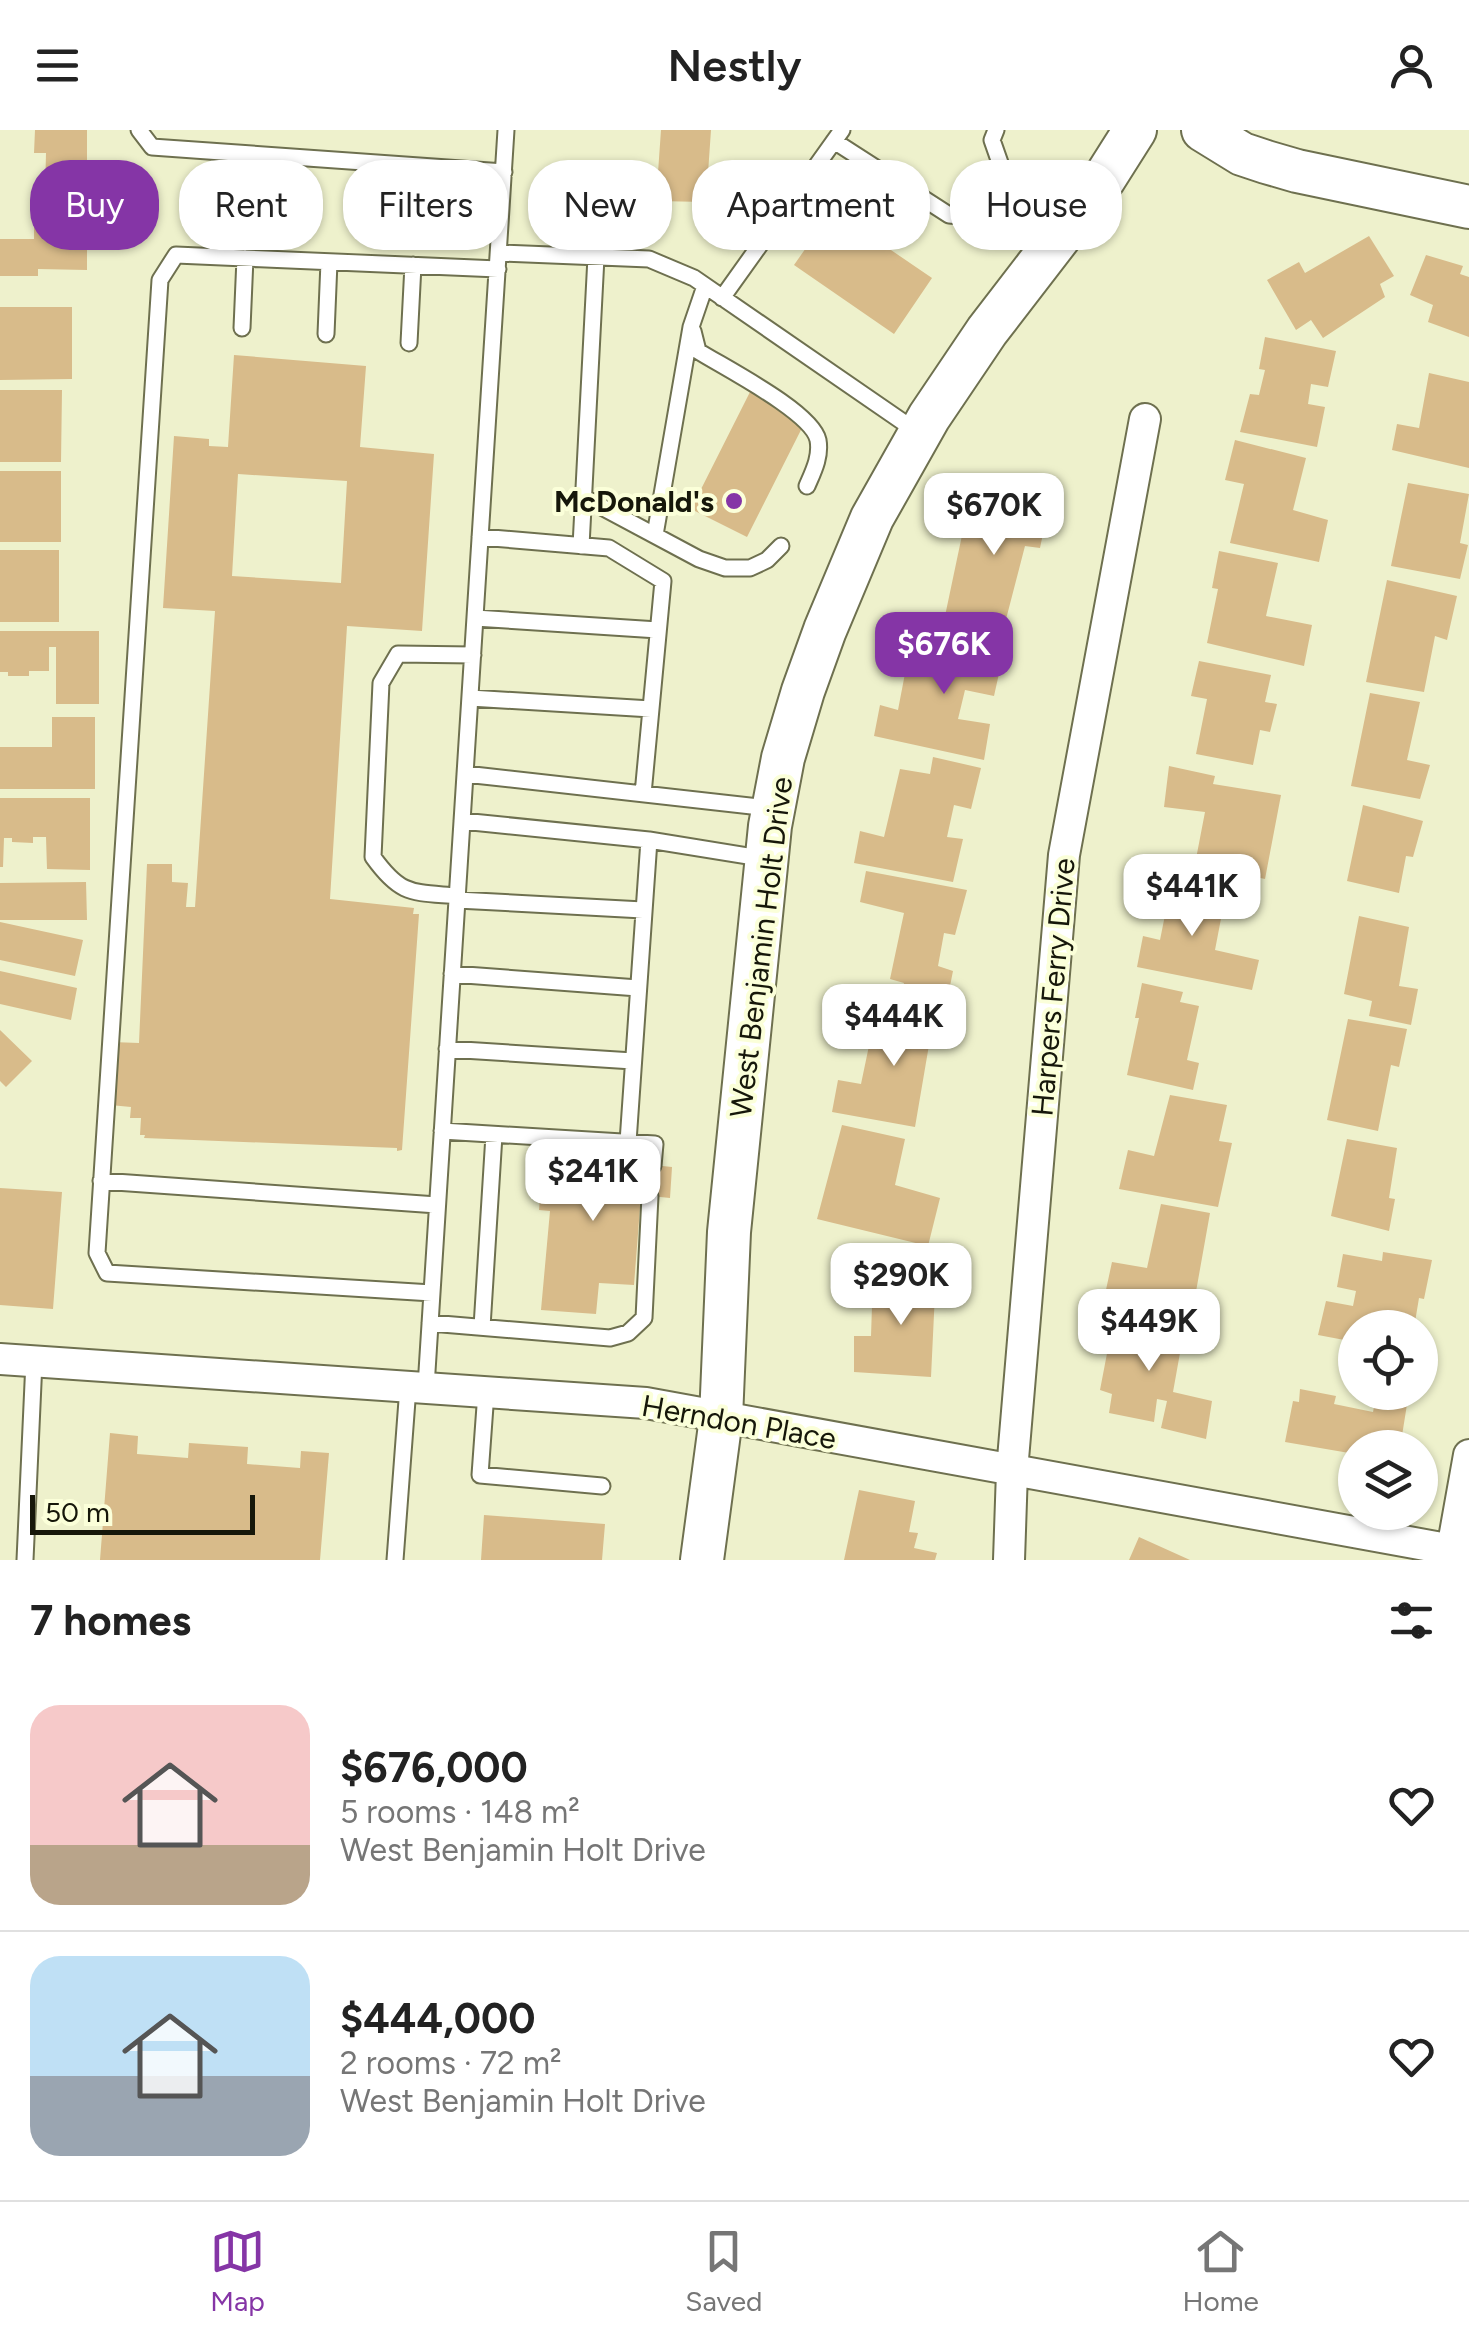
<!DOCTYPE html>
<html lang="en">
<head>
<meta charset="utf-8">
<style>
	:root { --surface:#fff; --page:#f6f6f6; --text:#222; --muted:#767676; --line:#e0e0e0; --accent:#8535a6 }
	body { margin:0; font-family:Figtree,sans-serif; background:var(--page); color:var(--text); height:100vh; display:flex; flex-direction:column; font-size:38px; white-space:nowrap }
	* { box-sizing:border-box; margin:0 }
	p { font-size:32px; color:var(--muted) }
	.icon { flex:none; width:55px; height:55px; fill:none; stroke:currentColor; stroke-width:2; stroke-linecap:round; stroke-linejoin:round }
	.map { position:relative; height:1430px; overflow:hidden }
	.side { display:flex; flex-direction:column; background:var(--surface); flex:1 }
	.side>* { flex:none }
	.banner { position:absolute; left:30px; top:30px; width:1410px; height:90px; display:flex; gap:20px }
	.buttons { position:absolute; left:1338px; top:1180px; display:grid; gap:20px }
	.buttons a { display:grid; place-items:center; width:100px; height:100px; border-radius:50%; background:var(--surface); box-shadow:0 2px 8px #0004; font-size:50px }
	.scale { position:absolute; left:30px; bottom:25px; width:225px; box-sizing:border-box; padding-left:10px; border:5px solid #16170a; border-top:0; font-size:28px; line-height:35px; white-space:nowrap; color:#16170a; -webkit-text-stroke:8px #fbffd9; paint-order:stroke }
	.price { position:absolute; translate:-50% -85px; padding:0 22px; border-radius:20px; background:#fff; color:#222; font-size:32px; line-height:65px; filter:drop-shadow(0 2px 5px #0008) }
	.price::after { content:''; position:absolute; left:50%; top:60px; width:30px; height:22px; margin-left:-15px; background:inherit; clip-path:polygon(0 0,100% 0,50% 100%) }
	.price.on { background:var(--accent); color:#fff }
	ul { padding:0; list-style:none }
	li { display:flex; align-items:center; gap:30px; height:250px; padding:0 30px }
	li+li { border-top:2px solid var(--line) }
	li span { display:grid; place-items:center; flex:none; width:280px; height:200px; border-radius:30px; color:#555 }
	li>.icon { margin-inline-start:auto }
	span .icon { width:120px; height:120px; fill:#fffc; stroke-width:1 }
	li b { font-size:42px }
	h2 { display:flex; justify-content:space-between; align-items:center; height:120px; padding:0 30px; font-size:42px }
	.chip { padding:0 35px; border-radius:40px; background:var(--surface); box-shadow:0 2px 8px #0004; font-size:35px; line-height:90px }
	.chip.on { background:var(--accent); color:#fff }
	header { display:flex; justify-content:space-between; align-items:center; height:130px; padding:0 30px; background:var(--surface); font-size:45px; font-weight:600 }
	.tabs { display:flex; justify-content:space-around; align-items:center; height:140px; border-top:2px solid var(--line); background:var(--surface); font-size:28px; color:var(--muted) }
	.tabs a { display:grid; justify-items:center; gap:5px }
	.tabs .on { color:var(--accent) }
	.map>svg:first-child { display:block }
	.building { fill:#d8bb8a; fill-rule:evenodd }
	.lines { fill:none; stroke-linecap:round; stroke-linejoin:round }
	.lane-casing { stroke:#6e704f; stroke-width:19 }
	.street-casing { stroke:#6e704f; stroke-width:34 }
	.secondary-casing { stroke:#6e704f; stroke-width:46 }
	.lane { stroke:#fff; stroke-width:15 }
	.street { stroke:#fff; stroke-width:30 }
	.secondary { stroke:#fff; stroke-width:42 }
	.poi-dot { fill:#8535a6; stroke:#fbffd9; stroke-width:4 }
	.labels { text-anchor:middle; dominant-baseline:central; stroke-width:8; stroke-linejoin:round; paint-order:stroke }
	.poi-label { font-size:30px; font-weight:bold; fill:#16170a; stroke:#fbffd9; text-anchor:end }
	.street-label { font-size:30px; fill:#16170a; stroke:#fbffd9 }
</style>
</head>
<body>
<header><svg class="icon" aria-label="menu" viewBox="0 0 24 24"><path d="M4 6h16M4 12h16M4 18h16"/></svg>Nestly<svg class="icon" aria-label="person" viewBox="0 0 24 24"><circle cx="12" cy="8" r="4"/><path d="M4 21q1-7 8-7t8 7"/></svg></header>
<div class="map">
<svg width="1469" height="1430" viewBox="0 0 1469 1430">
	<rect width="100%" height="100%" fill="#eef1cc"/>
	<path class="building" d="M 35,0 L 87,0 L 87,140 L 38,139 L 38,146 L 0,146 L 0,109 L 34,109 L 34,63 L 45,63 L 46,23 L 34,23 Z
		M 661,0 L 711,0 L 706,72 L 656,71 Z
		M 841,80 L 890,114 L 888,118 L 932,148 L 894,204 L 794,135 L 822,95 L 828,100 Z
		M 1369,106 L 1394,146 L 1380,154 L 1385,167 L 1323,208 L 1311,190 L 1296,200 L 1267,150 L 1299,132 L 1305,143 Z
		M 1426,125 L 1463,136 L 1460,144 L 1469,147 L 1469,207 L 1428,192 L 1433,175 L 1410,165 Z
		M 0,177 L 72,177 L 72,249 L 0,250 Z
		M 1265,207 L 1336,221 L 1328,257 L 1311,254 L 1308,274 L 1325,277 L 1317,317 L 1240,302 L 1250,264 L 1259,265 L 1265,240 L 1259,239 Z
		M 234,225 L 366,236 L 360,317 L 434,324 L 422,501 L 347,496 L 330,769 L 414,778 L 413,784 L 419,784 L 402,1020 L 397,1021 L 397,1018 L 144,1008 L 145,1005 L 140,1005 L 141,988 L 130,988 L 131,977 L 110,975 L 112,912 L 139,913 L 147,734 L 172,734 L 172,752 L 188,753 L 186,777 L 195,777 L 215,481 L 163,478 L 174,306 L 209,309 L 209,316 L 228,317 ZM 238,344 L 347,351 L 341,453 L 232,446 Z
		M 1429,243 L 1469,252 L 1469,338 L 1392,320 L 1397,294 L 1419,298 Z
		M 0,260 L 62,260 L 61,332 L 0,332 Z
		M 750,262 L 806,290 L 747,407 L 691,379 Z
		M 1235,310 L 1306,328 L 1293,380 L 1328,390 L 1319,432 L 1230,413 L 1244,354 L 1225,350 Z
		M 0,341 L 61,341 L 61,412 L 0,412 Z
		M 1408,353 L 1469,364 L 1460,413 L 1468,415 L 1460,449 L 1391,436 Z
		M 982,363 L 1049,375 L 1040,418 L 1025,416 L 1004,497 L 945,486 L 965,391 L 975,393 Z
		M 0,420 L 59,420 L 59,492 L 0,492 Z
		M 1219,421 L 1278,433 L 1266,486 L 1312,495 L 1304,536 L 1207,513 L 1218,459 L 1212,458 Z
		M 1387,450 L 1457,466 L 1447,510 L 1435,506 L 1424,562 L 1366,552 Z
		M 0,501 L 99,501 L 99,574 L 56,574 L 56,517 L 49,517 L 49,541 L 29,541 L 29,546 L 8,546 L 8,542 L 0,542 Z
		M 957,505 L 1006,512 L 994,566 L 965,560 L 958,589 L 990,594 L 984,630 L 874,606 L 880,575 L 898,580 L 911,512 L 953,519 Z
		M 1199,531 L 1271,545 L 1265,572 L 1277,574 L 1270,602 L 1260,600 L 1253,635 L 1196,624 L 1207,569 L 1191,566 Z
		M 1370,563 L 1420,572 L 1407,630 L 1430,635 L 1420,669 L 1351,656 Z
		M 52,587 L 95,587 L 95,659 L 0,659 L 0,617 L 52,617 Z
		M 933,627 L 981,638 L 971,679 L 954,675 L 947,707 L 963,709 L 953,752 L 854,733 L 860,701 L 884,707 L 900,639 L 930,644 Z
		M 1169,636 L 1215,646 L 1213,654 L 1281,665 L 1265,749 L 1195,734 L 1205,682 L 1164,677 Z
		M 0,668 L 90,668 L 90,740 L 47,739 L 46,707 L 33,707 L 33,713 L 12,712 L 12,708 L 4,708 L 3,737 L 0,737 Z
		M 1363,675 L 1423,691 L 1413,727 L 1406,726 L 1399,763 L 1347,751 Z
		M 866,741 L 967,760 L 955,805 L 944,803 L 938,836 L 953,841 L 946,876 L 901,865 L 904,853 L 890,849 L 904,783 L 860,772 Z
		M 1159,745 L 1196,752 L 1194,766 L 1224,773 L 1215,820 L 1259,830 L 1252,860 L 1137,837 L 1143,806 L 1160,810 L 1165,785 L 1152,783 Z
		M 86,752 L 87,790 L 0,790 L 0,753 Z
		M 1359,786 L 1409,797 L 1399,856 L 1418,859 L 1411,895 L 1369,886 L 1372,871 L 1344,864 Z
		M 0,792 L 83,810 L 75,846 L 0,830 Z
		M 0,841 L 77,858 L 71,890 L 0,874 Z
		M 1142,853 L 1183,862 L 1180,872 L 1199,876 L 1187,930 L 1199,933 L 1193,960 L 1127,945 L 1139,888 L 1135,888 Z
		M 907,876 L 950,885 L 942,917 L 929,915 L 915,997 L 832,982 L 838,950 L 861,954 L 875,887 L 904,892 Z
		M 1348,889 L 1407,899 L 1399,937 L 1391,935 L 1378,1001 L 1327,990 Z
		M 0,900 L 32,931 L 6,957 L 0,951 Z
		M 1170,965 L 1227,975 L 1219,1011 L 1232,1013 L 1218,1077 L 1119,1059 L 1128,1020 L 1154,1026 Z
		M 842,995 L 905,1009 L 895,1055 L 940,1068 L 928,1116 L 817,1089 Z
		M 1347,1009 L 1397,1018 L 1389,1068 L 1395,1069 L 1389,1101 L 1331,1086 Z
		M 544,1022 L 644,1029 L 643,1034 L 672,1037 L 670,1068 L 641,1065 L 634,1155 L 599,1153 L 596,1184 L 541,1180 L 550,1081 L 539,1080 Z
		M 0,1058 L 62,1062 L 53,1179 L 0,1175 Z
		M 1161,1074 L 1210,1083 L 1192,1184 L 1104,1169 L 1112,1132 L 1147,1138 Z
		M 1383,1122 L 1432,1130 L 1424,1169 L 1419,1168 L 1414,1198 L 1355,1198 L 1355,1212 L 1318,1205 L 1326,1171 L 1353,1176 L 1356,1161 L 1337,1157 L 1343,1124 L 1382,1131 Z
		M 886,1139 L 936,1142 L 931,1247 L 854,1242 L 854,1206 L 871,1206 L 872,1176 L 885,1175 Z
		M 1106,1181 L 1185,1195 L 1173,1262 L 1212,1271 L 1206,1309 L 1161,1298 L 1167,1271 L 1157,1269 L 1154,1292 L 1109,1283 L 1112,1264 L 1100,1260 L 1109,1213 L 1101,1212 Z
		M 1300,1259 L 1336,1266 L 1334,1274 L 1373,1282 L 1377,1262 L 1409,1262 L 1400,1318 L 1355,1318 L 1355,1324 L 1285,1312 L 1293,1271 L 1299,1272 Z
		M 110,1303 L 138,1306 L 137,1324 L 188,1328 L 189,1313 L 248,1317 L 247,1334 L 300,1338 L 301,1321 L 329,1323 L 320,1430 L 100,1430 Z
		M 859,1360 L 915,1371 L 909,1402 L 918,1403 L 914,1418 L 937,1423 L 935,1430 L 844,1430 Z
		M 484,1385 L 605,1394 L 602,1430 L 481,1430 Z
		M 1139,1407 L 1190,1430 L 1129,1430 Z"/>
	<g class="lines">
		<g class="lane-casing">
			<path id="lane" d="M 139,0 L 152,17 L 504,42
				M 834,11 L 949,85 L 971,87 L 1006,50 L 992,10 L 996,0
				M 499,123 L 649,129 L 694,148 L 916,301
				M 722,168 L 842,0
				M 242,198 L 245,128
				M 693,201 L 698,221 C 725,238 812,282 818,310 C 821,327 813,342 807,356
				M 326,204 L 329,132
				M 409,213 L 413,135
				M 583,367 L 699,429 L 725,438 L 750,438 L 767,430 L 781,416
				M 655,405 L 691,197 L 705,156
				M 480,407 L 609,418 L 663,451 L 643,664
				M 581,416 L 596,127
				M 475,488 L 658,500
				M 470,568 L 651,579
				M 465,644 L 769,678
				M 462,691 L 649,710 L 766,729
				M 457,766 C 412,762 401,766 373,727 L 381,553 L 398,524 L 473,525
				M 457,770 L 643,780
				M 452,844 L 638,858
				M 447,919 L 633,931
				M 442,1001 L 655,1014 L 653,1036
				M 628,1012 L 649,710
				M 101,1051 L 437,1075
				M 432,1163 L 107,1143 L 97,1123 L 160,150 L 176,125 L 498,139
				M 430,1193 L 610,1208 L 628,1203 L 644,1188 L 650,1066
				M 482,1197 L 494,1005
				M 426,1257 L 506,0
				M 486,1262 L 480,1345 L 602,1356
				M 25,1430 L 34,1231
				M 395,1430 L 408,1257"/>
		</g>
		<g class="street-casing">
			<path id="street" d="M 0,1229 L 646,1273 L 1469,1423
				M 1452,1420 L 1469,1325
				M 1009,1430 L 1012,1341 L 1064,725 L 1145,289"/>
		</g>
		<g class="secondary-casing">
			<path id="secondary" d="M 1203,0 L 1242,24 L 1266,32 L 1297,41 L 1469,77
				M 702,1430 L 721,1288 L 729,1102 L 770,696 L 783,628 L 803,561 L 825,500 L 872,388 L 929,287 L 987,201 L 1104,49 L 1135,0"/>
		</g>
		<use href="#lane" class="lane"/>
		<use href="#street" class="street"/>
		<use href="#secondary" class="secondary"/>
	</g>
	<circle class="poi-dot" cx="734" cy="371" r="10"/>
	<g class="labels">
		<g class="poi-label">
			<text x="714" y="371">McDonald's</text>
		</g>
		<g class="street-label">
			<text transform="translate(761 817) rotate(-83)">West Benjamin Holt Drive</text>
			<text transform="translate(1053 857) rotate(-85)">Harpers Ferry Drive</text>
			<text transform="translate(739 1292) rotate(10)">Herndon Place</text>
		</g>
	</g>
</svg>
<div class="buttons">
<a><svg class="icon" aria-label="locate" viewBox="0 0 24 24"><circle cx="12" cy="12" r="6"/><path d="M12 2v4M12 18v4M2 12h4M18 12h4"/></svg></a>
<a><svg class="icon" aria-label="layers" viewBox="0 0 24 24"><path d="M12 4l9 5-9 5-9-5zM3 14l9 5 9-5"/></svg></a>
</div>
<div class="scale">50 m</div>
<b class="price" style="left:994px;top:428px">$670K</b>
<b class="price on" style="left:944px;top:567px">$676K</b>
<b class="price" style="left:1192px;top:809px">$441K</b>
<b class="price" style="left:894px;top:939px">$444K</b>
<b class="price" style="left:593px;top:1094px">$241K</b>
<b class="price" style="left:901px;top:1198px">$290K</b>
<b class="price" style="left:1149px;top:1244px">$449K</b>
<div class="banner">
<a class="chip on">Buy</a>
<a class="chip">Rent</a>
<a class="chip">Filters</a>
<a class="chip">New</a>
<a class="chip">Apartment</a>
<a class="chip">House</a>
</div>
</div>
<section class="side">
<h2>7 homes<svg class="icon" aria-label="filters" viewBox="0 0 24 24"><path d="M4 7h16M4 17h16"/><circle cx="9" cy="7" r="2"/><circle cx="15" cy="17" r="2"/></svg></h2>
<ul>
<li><span style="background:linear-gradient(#f6c9c9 70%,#b9a48a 0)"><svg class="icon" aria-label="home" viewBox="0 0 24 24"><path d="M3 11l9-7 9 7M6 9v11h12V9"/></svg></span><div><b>$676,000</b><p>5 rooms · 148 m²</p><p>West Benjamin Holt Drive</p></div><svg class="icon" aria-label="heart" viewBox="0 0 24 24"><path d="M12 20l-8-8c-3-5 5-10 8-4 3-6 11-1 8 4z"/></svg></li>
<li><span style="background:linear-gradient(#bfe0f5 60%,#9aa5b1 0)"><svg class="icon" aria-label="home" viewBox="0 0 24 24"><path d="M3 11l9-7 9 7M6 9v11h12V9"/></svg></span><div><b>$444,000</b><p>2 rooms · 72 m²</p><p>West Benjamin Holt Drive</p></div><svg class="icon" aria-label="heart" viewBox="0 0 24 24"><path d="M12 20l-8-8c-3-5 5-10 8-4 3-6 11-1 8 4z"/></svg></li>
</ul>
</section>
<nav class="tabs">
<a class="on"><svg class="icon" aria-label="map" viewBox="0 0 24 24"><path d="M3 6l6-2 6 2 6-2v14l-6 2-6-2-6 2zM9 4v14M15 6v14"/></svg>Map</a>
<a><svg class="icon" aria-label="saved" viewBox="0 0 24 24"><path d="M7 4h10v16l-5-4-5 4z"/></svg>Saved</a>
<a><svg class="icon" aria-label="home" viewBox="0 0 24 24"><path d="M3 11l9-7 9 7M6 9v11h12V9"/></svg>Home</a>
</nav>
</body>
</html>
